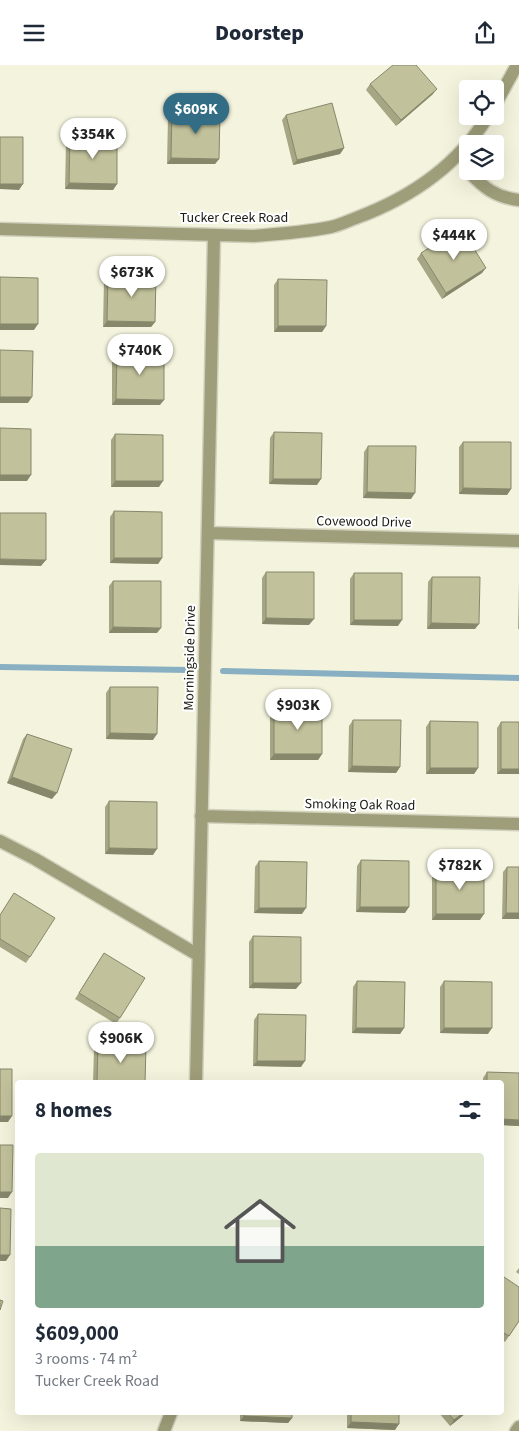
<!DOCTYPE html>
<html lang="en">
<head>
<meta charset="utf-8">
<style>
	:root { --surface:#fff; --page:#f6f6f7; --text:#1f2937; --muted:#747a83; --accent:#326c85 }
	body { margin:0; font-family:"Source Sans 3",sans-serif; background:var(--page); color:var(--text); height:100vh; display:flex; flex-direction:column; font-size:19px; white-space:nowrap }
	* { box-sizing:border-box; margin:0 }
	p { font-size:16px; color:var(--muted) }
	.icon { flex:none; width:28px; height:28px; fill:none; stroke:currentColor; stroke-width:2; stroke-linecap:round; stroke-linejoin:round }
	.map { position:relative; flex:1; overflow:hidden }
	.drawer { position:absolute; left:15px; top:1015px; width:489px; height:335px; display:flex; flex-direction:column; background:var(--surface); border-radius:5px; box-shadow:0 5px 20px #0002 }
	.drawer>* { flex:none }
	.controls { position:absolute; left:459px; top:15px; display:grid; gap:10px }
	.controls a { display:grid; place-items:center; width:45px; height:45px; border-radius:5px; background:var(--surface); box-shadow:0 5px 20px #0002; font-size:25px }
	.price { position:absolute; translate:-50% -42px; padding:0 11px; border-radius:18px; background:#fff; color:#222; font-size:16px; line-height:32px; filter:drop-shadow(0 1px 2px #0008) }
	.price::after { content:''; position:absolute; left:50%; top:30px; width:15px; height:11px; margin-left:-8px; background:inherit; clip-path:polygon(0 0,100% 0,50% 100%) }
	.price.current { background:var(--accent); color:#fff }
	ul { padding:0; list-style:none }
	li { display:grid; align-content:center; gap:10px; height:265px; padding:0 20px }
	li span { display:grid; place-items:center; height:155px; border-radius:5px; color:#555 }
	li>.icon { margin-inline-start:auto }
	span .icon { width:90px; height:90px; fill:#fffc; stroke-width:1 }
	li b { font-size:21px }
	h2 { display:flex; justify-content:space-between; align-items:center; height:60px; padding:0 20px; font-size:21px }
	header { display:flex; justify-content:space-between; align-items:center; height:65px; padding:0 20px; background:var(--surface); font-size:22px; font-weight:800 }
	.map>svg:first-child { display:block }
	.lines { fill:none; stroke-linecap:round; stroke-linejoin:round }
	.stream { stroke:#88afc2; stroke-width:6 }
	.minor-casing { stroke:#d1d1be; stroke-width:15 }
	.minor { stroke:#9f9e7a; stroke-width:12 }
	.wall { fill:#a6a685 }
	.shaded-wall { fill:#87876c }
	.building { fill:#c1c19b; stroke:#87876c }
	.labels { text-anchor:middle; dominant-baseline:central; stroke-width:4; stroke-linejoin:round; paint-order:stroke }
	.street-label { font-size:14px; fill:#1b1b13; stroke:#fff }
</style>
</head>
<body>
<header><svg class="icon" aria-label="menu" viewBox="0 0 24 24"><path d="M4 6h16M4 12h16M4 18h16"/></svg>Doorstep<svg class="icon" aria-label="share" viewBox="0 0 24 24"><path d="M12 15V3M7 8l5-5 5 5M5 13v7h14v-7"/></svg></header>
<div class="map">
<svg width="519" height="1366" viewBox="0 0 519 1366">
	<rect width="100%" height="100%" fill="#f4f4de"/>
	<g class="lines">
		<path class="stream" d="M 0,602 L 189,605
			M 223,606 L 519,613"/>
		<g class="minor-casing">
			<path id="minor" d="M 495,40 L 517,0
				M 468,106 C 484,123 495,132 519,135
				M 0,164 L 254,171 C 280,169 306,167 331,162 C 340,160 348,156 356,153 C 410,133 458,100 488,51
				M 208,468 L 519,476
				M 201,751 L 519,759
				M 0,776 L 35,794 L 198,890
				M 196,1018 L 214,170
				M 164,1366 L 171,1348
				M 516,1366 L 519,1362"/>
		</g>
		<use href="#minor" class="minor"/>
	</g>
	<path class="wall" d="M 370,19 L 433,29 L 396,61 L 366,25 Z
		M 172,46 L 219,94 L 215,99 L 167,99 L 168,52 Z
		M 286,50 L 344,83 L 340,89 L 293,100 L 282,55 Z
		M 70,71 L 117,119 L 113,125 L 65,124 L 66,77 Z
		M 421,188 L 482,208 L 442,234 L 417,194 Z
		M 108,210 L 155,257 L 151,262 L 103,262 L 104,215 Z
		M 278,214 L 326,261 L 322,267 L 274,267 L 274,220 Z
		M 117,288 L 160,340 L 112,340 L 112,293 Z
		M 274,367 L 317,420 L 269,419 L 270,373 Z
		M 115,369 L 159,422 L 111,422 L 111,375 Z
		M 463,377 L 511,424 L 507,430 L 459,429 L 459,382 Z
		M 368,381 L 411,434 L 363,433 L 364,387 Z
		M 114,446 L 162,493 L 158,499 L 110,498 L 110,452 Z
		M 266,507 L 309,560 L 262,559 L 262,513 Z
		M 354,508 L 398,561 L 350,560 L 350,514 Z
		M 432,512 L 475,564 L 427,564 L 428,517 Z
		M 113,516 L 157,568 L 109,568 L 109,521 Z
		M 519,517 L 519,564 L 518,564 Z
		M 110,622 L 153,675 L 106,674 L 106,628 Z
		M 274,642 L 322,689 L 318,695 L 270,695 L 270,648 Z
		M 353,655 L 400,702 L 396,708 L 348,707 L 349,661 Z
		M 430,656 L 478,703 L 474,709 L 426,709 L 426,662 Z
		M 501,657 L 519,709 L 497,709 L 497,663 Z
		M 27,669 L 52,734 L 7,718 L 23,674 Z
		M 109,736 L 153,790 L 105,789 L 105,742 Z
		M 361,795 L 405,848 L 356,847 L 357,801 Z
		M 259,796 L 302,849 L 254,848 L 255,802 Z
		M 436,802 L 480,855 L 432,855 L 432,808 Z
		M 507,802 L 519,802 L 519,854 L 502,854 L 503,807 Z
		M 0,850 L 30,892 L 26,898 L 0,882 Z
		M 253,871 L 296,924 L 249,923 L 249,877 Z
		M 100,894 L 120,953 L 116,959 L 75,934 Z
		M 357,916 L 404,963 L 400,969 L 352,968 L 353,922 Z
		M 444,916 L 488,969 L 440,968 L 440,922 Z
		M 258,949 L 301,1002 L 253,1001 L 254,955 Z
		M 98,979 L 145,1018 L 93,1018 L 94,984 Z
		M 487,1007 L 519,1008 L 519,1061 L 501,1060 L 501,1018 L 483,1018 L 483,1013 Z
		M 519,1203 L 519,1209 L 516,1207 Z
		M 501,1210 L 519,1256 L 505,1277 L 501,1274 Z
		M 240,1348 L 292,1348 L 292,1353 L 288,1358 L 240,1356 Z
		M 347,1348 L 399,1348 L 395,1365 L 347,1363 Z
		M 439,1348 L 466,1348 L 450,1361 Z"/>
	<path class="shaded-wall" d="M 437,24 L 433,29 L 396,61 L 401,55 Z
		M 344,83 L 340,89 L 293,100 L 297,95 Z
		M 171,93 L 219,94 L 215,99 L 167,99 Z
		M 69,118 L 117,119 L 113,125 L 65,124 Z
		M 0,119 L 23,119 L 19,125 L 0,124 Z
		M 486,203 L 482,208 L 442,234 L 446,228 Z
		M 107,256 L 155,257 L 151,262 L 103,262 Z
		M 0,259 L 38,259 L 34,265 L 0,265 Z
		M 278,261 L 326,261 L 322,267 L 274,267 Z
		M 0,332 L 32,332 L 28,338 L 0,338 Z
		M 116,334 L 164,335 L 160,340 L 112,340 Z
		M 0,410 L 31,410 L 27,416 L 0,416 Z
		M 273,414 L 321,414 L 317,420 L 269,419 Z
		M 115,416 L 163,416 L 159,422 L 111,422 Z
		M 463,423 L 511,424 L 507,430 L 459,429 Z
		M 367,427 L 415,428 L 411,434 L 363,433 Z
		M 114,493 L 162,493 L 158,499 L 110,498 Z
		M 0,494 L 46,495 L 41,501 L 0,500 Z
		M 266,553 L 314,554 L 309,560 L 262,559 Z
		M 354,555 L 402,555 L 398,561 L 350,560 Z
		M 431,558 L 479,559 L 475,564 L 427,564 Z
		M 113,562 L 161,563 L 157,568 L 109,568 Z
		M 110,668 L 157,669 L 153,675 L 106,674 Z
		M 274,689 L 322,689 L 318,695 L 270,695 Z
		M 352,701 L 400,702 L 396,708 L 348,707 Z
		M 430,703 L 478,703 L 474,709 L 426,709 Z
		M 501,704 L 519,704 L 519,709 L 497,709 Z
		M 12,712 L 57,728 L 52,734 L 7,718 Z
		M 109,783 L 157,784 L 153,790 L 105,789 Z
		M 360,842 L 409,842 L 405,848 L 356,847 Z
		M 259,843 L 306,843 L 302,849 L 254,848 Z
		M 506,848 L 519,848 L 519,854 L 502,854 Z
		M 436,849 L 484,849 L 480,855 L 432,855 Z
		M 253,918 L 301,918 L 296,924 L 249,923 Z
		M 356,963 L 404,963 L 400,969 L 352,968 Z
		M 444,963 L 492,963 L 488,969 L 440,968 Z
		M 257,996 L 305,996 L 301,1002 L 253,1001 Z
		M 0,1051 L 12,1051 L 8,1057 L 0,1057 Z
		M 501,1054 L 519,1055 L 519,1061 L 501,1060 Z
		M 0,1127 L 12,1127 L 8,1133 L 0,1133 Z
		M 0,1190 L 10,1190 L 6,1196 L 0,1196 Z
		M 463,1348 L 466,1348 L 450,1361 L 454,1355 Z
		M 244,1351 L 292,1353 L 288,1358 L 240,1356 Z
		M 351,1357 L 399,1359 L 395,1365 L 347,1363 Z"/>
	<path class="building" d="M 393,0 L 416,0 L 437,24 L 401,55 L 370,19 Z
		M 332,38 L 344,83 L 297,95 L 286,50 Z
		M 172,46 L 220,47 L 219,94 L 171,93 Z
		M 70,71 L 117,72 L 117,119 L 69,118 Z
		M 0,72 L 23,72 L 23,119 L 0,119 Z
		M 461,163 L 486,203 L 446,228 L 421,188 Z
		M 108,210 L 156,210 L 155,257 L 107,256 Z
		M 0,212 L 38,213 L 38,259 L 0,259 Z
		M 278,214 L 327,215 L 326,261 L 278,261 Z
		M 0,285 L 33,286 L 32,332 L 0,332 Z
		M 117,288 L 164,288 L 164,335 L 116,334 Z
		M 0,363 L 31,364 L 31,410 L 0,410 Z
		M 274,367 L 322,368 L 321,414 L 273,414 Z
		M 115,369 L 163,370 L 163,416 L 115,416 Z
		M 463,377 L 511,377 L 511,424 L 463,423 Z
		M 368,381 L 416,381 L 415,428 L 367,427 Z
		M 114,446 L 162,447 L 162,493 L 114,493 Z
		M 0,448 L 46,448 L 46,495 L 0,494 Z
		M 266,507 L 314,507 L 314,554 L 266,553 Z
		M 354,508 L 402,508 L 402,555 L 354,555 Z
		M 432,512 L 480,512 L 479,559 L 431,558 Z
		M 113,516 L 161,516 L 161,563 L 113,562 Z
		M 110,622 L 158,622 L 157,669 L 110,668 Z
		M 274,642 L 322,643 L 322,689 L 274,689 Z
		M 353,655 L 401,655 L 400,702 L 352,701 Z
		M 430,656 L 478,657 L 478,703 L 430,703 Z
		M 501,657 L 519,657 L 519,704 L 501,704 Z
		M 27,669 L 72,684 L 57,728 L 12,712 Z
		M 109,736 L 157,737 L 157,784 L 109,783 Z
		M 361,795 L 409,796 L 409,842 L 360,842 Z
		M 259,796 L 307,797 L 306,843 L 259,843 Z
		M 436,802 L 484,803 L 484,849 L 436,849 Z
		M 507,802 L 519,802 L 519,848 L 506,848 Z
		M 14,828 L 55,853 L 30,892 L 0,874 L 0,850 Z
		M 253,871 L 301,872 L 301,918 L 253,918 Z
		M 104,888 L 145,913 L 120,953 L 79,928 Z
		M 357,916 L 405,917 L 404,963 L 356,963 Z
		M 444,916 L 492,917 L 492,963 L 444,963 Z
		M 258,949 L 306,950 L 305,996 L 257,996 Z
		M 98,979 L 146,980 L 145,1018 L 97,1018 Z
		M 0,1004 L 12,1004 L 12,1051 L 0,1051 Z
		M 487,1007 L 519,1008 L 519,1055 L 501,1054 L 501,1018 L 487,1018 Z
		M 0,1080 L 13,1080 L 12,1127 L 0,1127 Z
		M 0,1143 L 11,1144 L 10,1190 L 0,1190 Z
		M 501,1210 L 519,1222 L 519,1256 L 509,1271 L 501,1266 Z
		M 0,1235 L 3,1236 L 0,1245 Z
		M 244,1348 L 292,1348 L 292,1353 L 244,1351 Z
		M 351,1348 L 399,1348 L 399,1359 L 351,1357 Z
		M 448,1348 L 463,1348 L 454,1355 Z"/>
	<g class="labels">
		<g class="street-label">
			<text x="234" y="153">Tucker Creek Road</text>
			<text transform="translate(364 457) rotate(1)">Covewood Drive</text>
			<text transform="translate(190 593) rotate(-89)">Morningside Drive</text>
			<text transform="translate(360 740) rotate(1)">Smoking Oak Road</text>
		</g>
	</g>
</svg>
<div class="controls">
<a><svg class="icon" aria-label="locate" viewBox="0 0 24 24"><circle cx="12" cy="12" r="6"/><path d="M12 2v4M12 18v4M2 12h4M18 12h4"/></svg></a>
<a><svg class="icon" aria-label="layers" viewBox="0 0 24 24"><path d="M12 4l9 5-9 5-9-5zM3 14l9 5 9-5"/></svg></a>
</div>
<b class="price current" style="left:196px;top:70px">$609K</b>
<b class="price" style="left:93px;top:95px">$354K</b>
<b class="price" style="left:454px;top:196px">$444K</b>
<b class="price" style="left:132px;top:233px">$673K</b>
<b class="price" style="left:140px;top:311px">$740K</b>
<b class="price" style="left:298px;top:666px">$903K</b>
<b class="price" style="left:460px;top:826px">$782K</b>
<b class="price" style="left:121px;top:999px">$906K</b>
<section class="drawer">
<h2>8 homes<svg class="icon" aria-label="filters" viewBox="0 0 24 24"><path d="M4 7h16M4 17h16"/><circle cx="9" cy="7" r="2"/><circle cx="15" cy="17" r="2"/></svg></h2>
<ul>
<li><span style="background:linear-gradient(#dfe7d0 60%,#7fa58c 0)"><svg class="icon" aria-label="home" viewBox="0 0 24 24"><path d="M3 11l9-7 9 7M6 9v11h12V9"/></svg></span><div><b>$609,000</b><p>3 rooms · 74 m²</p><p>Tucker Creek Road</p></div></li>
</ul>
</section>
</div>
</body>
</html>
